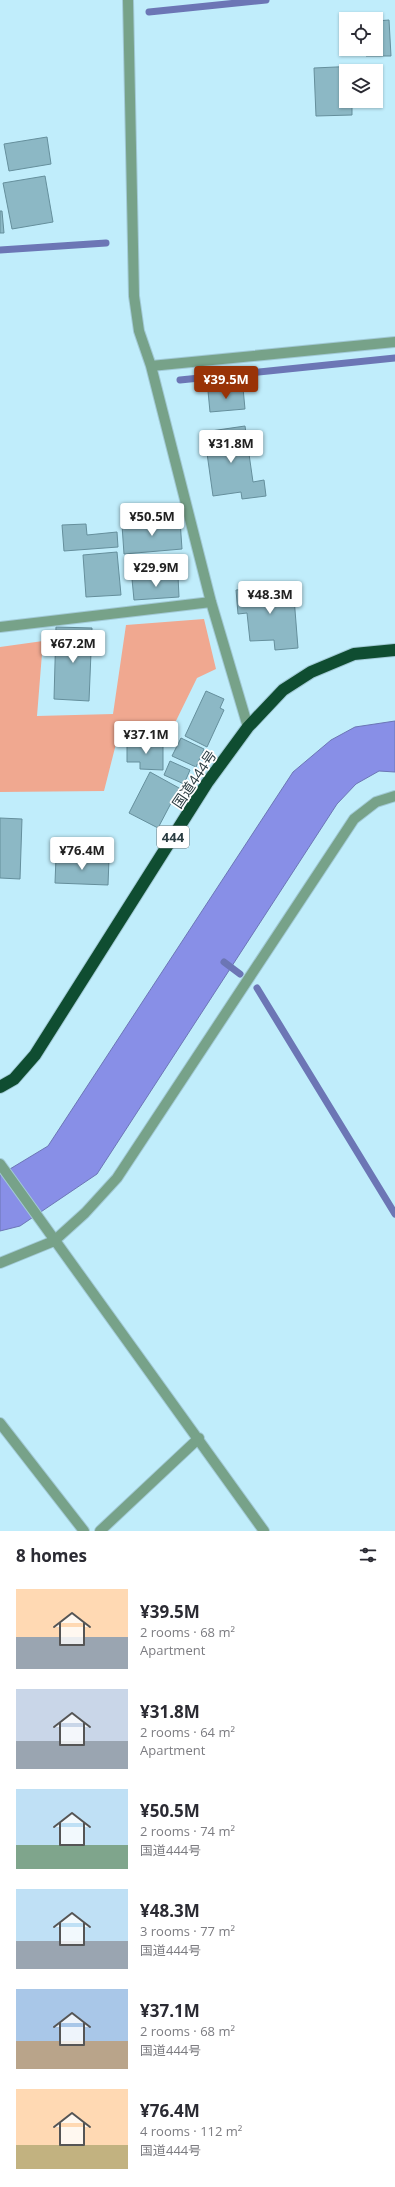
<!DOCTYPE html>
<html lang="en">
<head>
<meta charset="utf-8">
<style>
	:root { --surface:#fff; --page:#f2f2f3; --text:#2b2b33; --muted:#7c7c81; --accent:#993307 }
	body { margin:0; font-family:"Open Sans","Noto Sans JP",sans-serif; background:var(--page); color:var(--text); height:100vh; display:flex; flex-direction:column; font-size:15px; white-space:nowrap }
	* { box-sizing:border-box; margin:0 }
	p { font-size:13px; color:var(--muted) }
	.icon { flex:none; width:22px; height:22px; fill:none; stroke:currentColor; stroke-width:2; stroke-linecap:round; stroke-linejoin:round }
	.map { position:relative; height:1531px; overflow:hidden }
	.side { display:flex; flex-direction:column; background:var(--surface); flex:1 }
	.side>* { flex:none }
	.buttons { position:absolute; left:339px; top:12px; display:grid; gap:8px }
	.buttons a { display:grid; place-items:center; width:44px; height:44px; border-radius:0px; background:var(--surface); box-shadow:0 1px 3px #0004; font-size:20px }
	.price { position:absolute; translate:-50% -34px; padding:0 9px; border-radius:4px; background:#fff; color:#222; font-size:13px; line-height:26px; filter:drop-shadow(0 1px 2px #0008) }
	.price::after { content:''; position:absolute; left:50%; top:24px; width:12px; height:9px; margin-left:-6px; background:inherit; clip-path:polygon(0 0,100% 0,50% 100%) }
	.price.selected { background:var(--accent); color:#fff }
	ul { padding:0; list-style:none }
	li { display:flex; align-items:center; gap:12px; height:100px; padding:0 16px }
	li span { display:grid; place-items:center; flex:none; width:112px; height:80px; border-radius:0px; color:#555 }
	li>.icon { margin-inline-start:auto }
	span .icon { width:48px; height:48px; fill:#fffc; stroke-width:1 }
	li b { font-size:17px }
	h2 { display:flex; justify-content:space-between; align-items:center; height:48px; padding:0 16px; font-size:17px }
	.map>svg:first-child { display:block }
	.green { fill:#f0a890 }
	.water { fill:#888fe7; stroke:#6c76b5 }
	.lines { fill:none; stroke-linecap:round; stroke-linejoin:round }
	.stream { stroke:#6c76b5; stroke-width:7 }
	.building { fill:#8cb8c5; stroke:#658f9c }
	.minor-casing { stroke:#a2cad6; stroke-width:12 }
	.highway-casing { stroke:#a2cad6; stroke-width:14 }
	.minor { stroke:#77a289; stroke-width:10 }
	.highway { stroke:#0f4d31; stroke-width:12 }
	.labels { text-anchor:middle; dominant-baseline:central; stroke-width:3.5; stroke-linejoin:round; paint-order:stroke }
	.shield { fill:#fff; stroke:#6a767a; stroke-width:1 }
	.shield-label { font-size:13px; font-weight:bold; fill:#2a3c41 }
	.street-label { font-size:14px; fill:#2a3c41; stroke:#fff }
</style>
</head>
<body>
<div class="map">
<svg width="395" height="1531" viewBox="0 0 395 1531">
	<rect width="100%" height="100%" fill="#c0edfb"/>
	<path class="green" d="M 204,619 L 216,669 L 197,678 L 173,727 L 118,736 L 104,791 L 0,792 L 0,647 L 43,641 L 37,716 L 113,714 L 126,625 Z"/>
	<path class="water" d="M 395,721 L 395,772 L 379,771 L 356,784 L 337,804 L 97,1174 L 20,1226 L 0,1231 L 0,1175 L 48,1146 L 293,772 L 331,740 L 355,727 Z"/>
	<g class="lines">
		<path class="stream" d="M 149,12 L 266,0
			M 0,250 L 106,243
			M 180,380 L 395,358
			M 224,962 L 240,974
			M 257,988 L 395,1214"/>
	</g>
	<path class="building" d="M 389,20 L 391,56 L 366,56 L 366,49 L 376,49 L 376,21 Z
		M 358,66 L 359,71 L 346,71 L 346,101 L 352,101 L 352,115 L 316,116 L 314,68 Z
		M 47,137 L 51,164 L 9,171 L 4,144 Z
		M 45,176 L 53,222 L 12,229 L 3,183 Z
		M 0,211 L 2,211 L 4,233 L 0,233 Z
		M 243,388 L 245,409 L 210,412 L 208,391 Z
		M 245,426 L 253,482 L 264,480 L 266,496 L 242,499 L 241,492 L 213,496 L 204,432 Z
		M 180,520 L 182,549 L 124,554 L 122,525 Z
		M 86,524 L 87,535 L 117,532 L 118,547 L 64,551 L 62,525 Z
		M 117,552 L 121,595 L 86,597 L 83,555 Z
		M 178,576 L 179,597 L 134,600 L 132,579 Z
		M 293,585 L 298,648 L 275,650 L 274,640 L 250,641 L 247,613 L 238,614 L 236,590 Z
		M 56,627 L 92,628 L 89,701 L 54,699 Z
		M 206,691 L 224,699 L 220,708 L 224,710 L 207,747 L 185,736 Z
		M 181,738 L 204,749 L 196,767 L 172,756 Z
		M 127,743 L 163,744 L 163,770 L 140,769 L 140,762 L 127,762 Z
		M 170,761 L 190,770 L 184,784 L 164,775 Z
		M 150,772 L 179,788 L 158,828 L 129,813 Z
		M 0,818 L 22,819 L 20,879 L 0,878 Z
		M 56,857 L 109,859 L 108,885 L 55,883 Z"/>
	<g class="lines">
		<g class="minor-casing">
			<path id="minor" d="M 128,0 L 134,296 L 139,331 L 151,366 L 211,602 L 248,727
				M 151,366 L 395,342
				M 0,627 L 211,602
				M 0,1164 L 264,1531
				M 0,1263 L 54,1241 L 85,1213 L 117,1178 L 354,819 L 376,802 L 395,796
				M 0,1423 L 84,1531
				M 100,1531 L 199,1438"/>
		</g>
		<g class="highway-casing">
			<path id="highway" d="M 0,1087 L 14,1079 L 35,1055 L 207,783 L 248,727 L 283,690 L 311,672 L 354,654 L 395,650"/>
		</g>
		<use href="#minor" class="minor"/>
		<use href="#highway" class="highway"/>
	</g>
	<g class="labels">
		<rect class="shield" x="157" y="826" width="32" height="22" rx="3"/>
		<g class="shield-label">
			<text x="173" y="837">444</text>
		</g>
		<g class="street-label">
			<text transform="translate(194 779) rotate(-56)">国道444号</text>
		</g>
	</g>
</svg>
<div class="buttons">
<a><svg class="icon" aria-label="locate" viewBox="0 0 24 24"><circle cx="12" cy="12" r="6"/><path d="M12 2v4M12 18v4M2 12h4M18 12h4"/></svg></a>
<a><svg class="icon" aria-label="layers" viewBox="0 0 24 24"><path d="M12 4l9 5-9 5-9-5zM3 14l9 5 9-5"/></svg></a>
</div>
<b class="price selected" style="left:226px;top:400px">¥39.5M</b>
<b class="price" style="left:231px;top:464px">¥31.8M</b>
<b class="price" style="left:152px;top:537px">¥50.5M</b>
<b class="price" style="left:156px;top:588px">¥29.9M</b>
<b class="price" style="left:270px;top:615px">¥48.3M</b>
<b class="price" style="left:73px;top:664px">¥67.2M</b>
<b class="price" style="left:146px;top:755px">¥37.1M</b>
<b class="price" style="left:82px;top:871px">¥76.4M</b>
</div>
<section class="side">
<h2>8 homes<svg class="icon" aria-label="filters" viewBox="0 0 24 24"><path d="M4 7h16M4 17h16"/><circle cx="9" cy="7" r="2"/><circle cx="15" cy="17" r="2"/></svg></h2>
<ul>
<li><span style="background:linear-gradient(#ffd9b3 60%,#9aa5b1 0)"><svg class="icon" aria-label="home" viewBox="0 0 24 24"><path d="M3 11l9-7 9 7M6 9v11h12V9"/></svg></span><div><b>¥39.5M</b><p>2 rooms · 68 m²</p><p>Apartment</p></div></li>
<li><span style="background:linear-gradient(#c9d6e8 65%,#9aa5b1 0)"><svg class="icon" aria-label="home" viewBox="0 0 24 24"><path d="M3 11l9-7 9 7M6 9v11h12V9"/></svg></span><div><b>¥31.8M</b><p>2 rooms · 64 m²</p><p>Apartment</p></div></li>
<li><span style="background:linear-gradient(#bfe0f5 70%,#7fa58c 0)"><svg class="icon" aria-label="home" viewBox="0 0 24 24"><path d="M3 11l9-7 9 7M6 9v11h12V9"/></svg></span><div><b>¥50.5M</b><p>2 rooms · 74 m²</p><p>国道444号</p></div></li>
<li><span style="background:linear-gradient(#bfe0f5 65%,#9aa5b1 0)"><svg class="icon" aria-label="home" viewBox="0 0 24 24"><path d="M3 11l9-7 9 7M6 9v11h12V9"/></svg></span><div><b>¥48.3M</b><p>3 rooms · 77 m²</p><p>国道444号</p></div></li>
<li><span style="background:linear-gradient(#a9c7e8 65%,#b9a48a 0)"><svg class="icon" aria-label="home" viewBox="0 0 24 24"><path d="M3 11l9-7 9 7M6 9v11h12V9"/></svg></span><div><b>¥37.1M</b><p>2 rooms · 68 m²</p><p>国道444号</p></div></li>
<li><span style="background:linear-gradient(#ffd9b3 70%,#c2b280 0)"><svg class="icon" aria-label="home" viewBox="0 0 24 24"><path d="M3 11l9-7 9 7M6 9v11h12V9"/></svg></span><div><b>¥76.4M</b><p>4 rooms · 112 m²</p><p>国道444号</p></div></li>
</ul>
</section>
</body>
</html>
